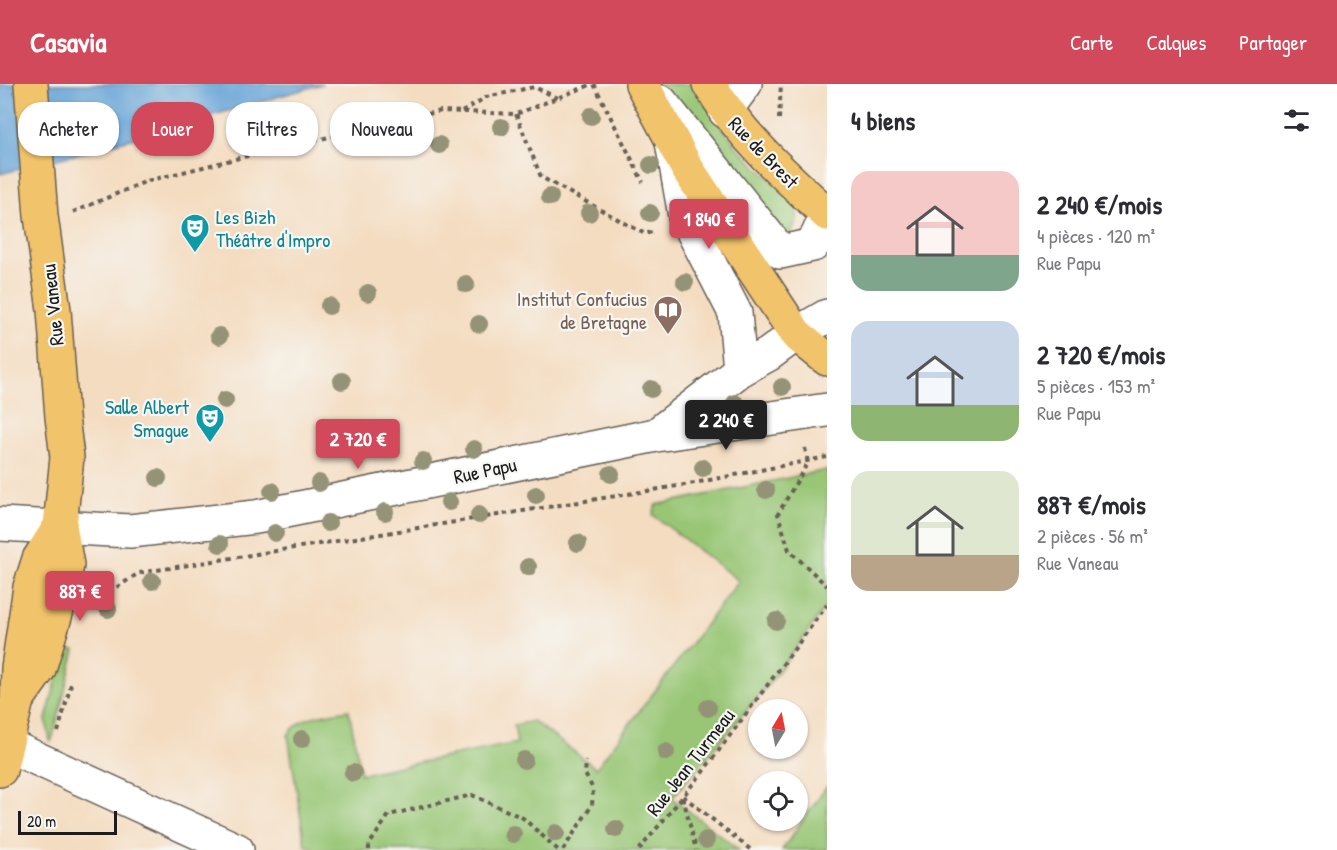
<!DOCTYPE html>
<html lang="fr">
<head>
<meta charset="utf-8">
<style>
	:root { --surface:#fff; --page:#f7f7f7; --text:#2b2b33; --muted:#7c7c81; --accent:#d1495b }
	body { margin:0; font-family:"Patrick Hand",sans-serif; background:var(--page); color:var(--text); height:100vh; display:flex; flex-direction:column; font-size:22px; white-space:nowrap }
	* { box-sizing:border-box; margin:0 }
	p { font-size:20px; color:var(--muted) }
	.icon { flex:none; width:33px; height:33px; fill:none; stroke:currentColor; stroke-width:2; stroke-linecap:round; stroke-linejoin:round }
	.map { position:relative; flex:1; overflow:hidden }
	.details { display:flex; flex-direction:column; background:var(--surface); width:510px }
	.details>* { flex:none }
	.hud { position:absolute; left:18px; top:18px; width:570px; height:54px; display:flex; gap:12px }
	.needle { width:39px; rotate:10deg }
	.buttons { position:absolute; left:748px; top:615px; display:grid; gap:12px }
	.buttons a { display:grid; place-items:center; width:60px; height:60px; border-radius:50%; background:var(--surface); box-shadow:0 2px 4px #0004; font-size:30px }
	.scale { position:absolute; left:18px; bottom:15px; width:99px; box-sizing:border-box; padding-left:6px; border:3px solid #1c1c1c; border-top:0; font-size:16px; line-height:21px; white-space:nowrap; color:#1c1c1c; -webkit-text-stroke:4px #f6f6f2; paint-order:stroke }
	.price { position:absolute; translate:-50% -51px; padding:0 14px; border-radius:6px; background:var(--accent); color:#fff; font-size:20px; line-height:39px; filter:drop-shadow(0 2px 3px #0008) }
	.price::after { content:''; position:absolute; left:50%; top:36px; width:18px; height:14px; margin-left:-9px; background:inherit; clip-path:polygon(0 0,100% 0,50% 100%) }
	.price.current { background:#222; color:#fff }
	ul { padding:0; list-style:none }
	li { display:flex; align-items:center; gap:18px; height:150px; padding:0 24px }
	li span { display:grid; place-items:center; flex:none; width:168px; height:120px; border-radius:18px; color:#555 }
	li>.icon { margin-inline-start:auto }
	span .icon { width:72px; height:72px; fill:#fffc; stroke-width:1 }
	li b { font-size:26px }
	h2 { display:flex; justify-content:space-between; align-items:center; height:72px; padding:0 24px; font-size:26px }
	.tag { padding:0 21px; border-radius:24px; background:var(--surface); box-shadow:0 2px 4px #0004; font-size:21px; line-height:54px }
	.tag.current { background:var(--accent); color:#fff }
	header { display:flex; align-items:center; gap:36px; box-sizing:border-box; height:84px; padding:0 30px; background:var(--accent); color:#fff }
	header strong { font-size:28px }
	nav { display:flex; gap:33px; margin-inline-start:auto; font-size:21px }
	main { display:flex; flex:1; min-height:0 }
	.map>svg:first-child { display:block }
	.green { fill:#98c674; stroke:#5a7148; stroke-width:1.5 }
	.water { fill:#64a2d6; stroke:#405f79; stroke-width:1.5 }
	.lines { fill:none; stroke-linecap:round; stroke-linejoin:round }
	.minor-casing { stroke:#685f55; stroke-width:36 }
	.major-casing { stroke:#685f55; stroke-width:36 }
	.path { stroke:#685f55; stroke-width:4; stroke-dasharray:4.5 4.5; stroke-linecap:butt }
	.minor { stroke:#fff; stroke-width:33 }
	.major { stroke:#f1c36a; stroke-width:33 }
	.tree { fill:#959377 }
	.labels { text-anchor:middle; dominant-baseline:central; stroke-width:4.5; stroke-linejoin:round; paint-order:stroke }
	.street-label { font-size:20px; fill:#1c1c1c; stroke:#f6f6f2 }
	.culture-label { font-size:20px; fill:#0d838f; stroke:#f6f6f2; text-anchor:start }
	.education-label { font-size:20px; fill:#785e54; stroke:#f6f6f2; text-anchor:end }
</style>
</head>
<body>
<header>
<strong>Casavia</strong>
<nav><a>Carte</a><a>Calques</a><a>Partager</a></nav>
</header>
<main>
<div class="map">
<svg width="827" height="766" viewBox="0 0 827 766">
	<rect width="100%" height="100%" fill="#f6f6f2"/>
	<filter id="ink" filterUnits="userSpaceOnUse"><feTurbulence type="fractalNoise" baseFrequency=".0167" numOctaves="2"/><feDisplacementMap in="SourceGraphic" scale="12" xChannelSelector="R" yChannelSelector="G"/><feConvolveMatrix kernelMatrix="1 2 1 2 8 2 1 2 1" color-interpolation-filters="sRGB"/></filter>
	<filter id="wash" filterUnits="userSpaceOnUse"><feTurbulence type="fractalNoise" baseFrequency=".008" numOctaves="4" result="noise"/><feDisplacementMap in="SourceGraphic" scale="24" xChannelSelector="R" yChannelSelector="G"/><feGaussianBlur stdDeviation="1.35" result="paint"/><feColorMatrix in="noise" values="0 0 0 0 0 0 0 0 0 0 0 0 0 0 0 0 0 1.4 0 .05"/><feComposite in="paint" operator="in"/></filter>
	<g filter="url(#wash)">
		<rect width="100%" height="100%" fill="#f4dcc0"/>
		<path class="green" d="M 657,0 L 691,0 L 735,61 L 797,122 L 797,136 L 791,149 L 774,147 Z
			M 827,386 L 827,521 L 773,595 L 672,714 L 739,766 L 317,766 L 305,761 L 288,651 C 302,630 326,630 349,626 L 361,690 L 517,659 L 514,641 L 533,637 L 596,684 L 739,497 L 653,431 L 656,421 Z
			M 65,564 L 75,566 L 52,656 L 50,658 L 46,635 Z
			M 827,702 L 827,766 L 782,766 Z"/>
		<path class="water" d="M 0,0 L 323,0 L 77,70 L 0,90 Z"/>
	</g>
	<g filter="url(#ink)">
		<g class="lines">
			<g class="minor-casing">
				<path id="minor" d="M 661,18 L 781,168 L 813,161 L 827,131
					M 725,27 L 745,0
					M 672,58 L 685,132 L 735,229 L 740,286
					M 656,351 L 740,286 L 769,270 L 796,250 L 827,232
					M 0,440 L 130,447 L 256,433 L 656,351 L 827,326
					M 7,661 L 237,766"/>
			</g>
			<g class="major-casing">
				<path id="major" d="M 642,0 L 687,84 L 796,250 L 827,275
					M 709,0 C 740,51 783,90 827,130
					M 17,616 L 39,585 L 61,513 L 67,481 L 60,442 L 67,373 L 62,333 L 54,226 L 41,132 L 31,0
					M 0,686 L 17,616 L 18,584 L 30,503 L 39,475 L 60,442"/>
			</g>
			<path class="path" d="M 594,0 L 643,98
				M 462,28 L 486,13 L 534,3 L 558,14
				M 516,30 L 541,93 L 645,150 L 655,147
				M 779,35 L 781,0
				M 73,128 L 147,97 L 239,74 L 441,27 L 516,30 L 593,0
				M 805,364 L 808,378 L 778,430 L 789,466 L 827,502
				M 94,518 L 139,489 L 684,401 L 827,373
				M 58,648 L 71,600
				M 683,712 L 751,766
				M 683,713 L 696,766
				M 369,766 L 369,761 L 389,731 L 472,711 L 523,734 L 558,766
				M 563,766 L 592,721 L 593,705 L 585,690 L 586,677
				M 639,766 L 702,689 L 827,521"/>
			<use href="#minor" class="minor"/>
			<use href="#major" class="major"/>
		</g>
		<g class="tree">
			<circle cx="591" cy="32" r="9"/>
			<circle cx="501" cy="43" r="9"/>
			<circle cx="439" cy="61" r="9"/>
			<circle cx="651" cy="81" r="9"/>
			<circle cx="550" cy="113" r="9"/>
			<circle cx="589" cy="129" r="9"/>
			<circle cx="650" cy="129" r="9"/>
			<circle cx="685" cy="198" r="9"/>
			<circle cx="466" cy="200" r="9"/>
			<circle cx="368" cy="209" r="9"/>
			<circle cx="329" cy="222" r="9"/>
			<circle cx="479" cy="240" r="9"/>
			<circle cx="219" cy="252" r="9"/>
			<circle cx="342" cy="297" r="9"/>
			<circle cx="782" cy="303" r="9"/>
			<circle cx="651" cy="305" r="9"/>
			<circle cx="225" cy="316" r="9"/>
			<circle cx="735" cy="319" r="9"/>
			<circle cx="474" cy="365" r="9"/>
			<circle cx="423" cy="377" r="9"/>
			<circle cx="703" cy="384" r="9"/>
			<circle cx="611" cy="390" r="9"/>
			<circle cx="158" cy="394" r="9"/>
			<circle cx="319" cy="399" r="9"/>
			<circle cx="766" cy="406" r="9"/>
			<circle cx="272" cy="407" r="9"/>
			<circle cx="536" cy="411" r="9"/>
			<circle cx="449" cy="418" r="9"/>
			<circle cx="385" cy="428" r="9"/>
			<circle cx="479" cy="431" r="9"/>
			<circle cx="328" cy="439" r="9"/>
			<circle cx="275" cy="449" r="9"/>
			<circle cx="578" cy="459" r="9"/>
			<circle cx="220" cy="460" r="9"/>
			<circle cx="528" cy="483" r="9"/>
			<circle cx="152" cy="497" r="9"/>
			<circle cx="108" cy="525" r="9"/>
			<circle cx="776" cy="537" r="9"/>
			<circle cx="708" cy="624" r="9"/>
			<circle cx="302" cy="655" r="9"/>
			<circle cx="666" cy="668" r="9"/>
			<circle cx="524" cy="676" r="9"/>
			<circle cx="353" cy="689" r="9"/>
			<circle cx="616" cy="745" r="9"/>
			<circle cx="556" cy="749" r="9"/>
			<circle cx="513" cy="750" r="9"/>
			<circle cx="706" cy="756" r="9"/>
		</g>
	</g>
	<defs>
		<g id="theatre-pin" transform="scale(1.5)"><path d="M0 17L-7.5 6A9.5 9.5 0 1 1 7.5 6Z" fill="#0f9aa8" stroke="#f6f6f2"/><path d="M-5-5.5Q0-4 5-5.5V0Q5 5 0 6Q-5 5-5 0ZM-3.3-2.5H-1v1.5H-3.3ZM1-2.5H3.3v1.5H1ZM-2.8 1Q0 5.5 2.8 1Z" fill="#fff"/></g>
		<g id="library-pin" transform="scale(1.5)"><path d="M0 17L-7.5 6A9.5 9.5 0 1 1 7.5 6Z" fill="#8d6e63" stroke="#f6f6f2"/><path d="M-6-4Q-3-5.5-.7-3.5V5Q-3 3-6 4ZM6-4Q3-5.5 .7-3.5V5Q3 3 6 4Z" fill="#fff"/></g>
	</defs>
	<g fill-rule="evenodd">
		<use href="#theatre-pin" x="195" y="144"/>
		<use href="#library-pin" x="668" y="226"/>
		<use href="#theatre-pin" x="210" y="334"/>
	</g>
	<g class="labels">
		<g class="street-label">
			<text transform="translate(764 68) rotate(46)">Rue de Brest</text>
			<text transform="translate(52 221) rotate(-96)">Rue Vaneau</text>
			<text transform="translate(485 386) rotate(-12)">Rue Papu</text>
			<text transform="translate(690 678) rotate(-52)">Rue Jean Turmeau</text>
		</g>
		<g class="culture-label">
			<text x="216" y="132">Les Bizh<tspan x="216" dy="23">Théâtre d'Impro</tspan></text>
			<text x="189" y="322" text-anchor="end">Salle Albert<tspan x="189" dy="23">Smague</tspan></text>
		</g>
		<g class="education-label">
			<text x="647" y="214">Institut Confucius<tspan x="647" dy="23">de Bretagne</tspan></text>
		</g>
	</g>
</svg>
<div class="buttons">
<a><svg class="needle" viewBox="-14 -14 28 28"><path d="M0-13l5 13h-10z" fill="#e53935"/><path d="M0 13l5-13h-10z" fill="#7c7c81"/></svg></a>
<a><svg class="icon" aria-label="locate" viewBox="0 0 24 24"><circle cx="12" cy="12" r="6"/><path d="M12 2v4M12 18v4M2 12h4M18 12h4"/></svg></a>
</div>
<div class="scale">20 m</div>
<b class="price" style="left:709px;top:166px">1 840 €</b>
<b class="price current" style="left:726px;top:367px">2 240 €</b>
<b class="price" style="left:358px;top:386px">2 720 €</b>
<b class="price" style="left:80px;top:538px">887 €</b>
<div class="hud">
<a class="tag">Acheter</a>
<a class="tag current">Louer</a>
<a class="tag">Filtres</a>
<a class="tag">Nouveau</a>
</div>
</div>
<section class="details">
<h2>4 biens<svg class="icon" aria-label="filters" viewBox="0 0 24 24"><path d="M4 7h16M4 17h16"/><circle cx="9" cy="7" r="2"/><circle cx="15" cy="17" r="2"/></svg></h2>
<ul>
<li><span style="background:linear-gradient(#f6c9c9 70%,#7fa58c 0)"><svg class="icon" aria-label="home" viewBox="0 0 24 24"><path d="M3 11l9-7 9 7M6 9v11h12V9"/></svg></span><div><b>2 240 €/mois</b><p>4 pièces · 120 m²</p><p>Rue Papu</p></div></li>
<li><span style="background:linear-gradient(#c9d6e8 70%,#8fb573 0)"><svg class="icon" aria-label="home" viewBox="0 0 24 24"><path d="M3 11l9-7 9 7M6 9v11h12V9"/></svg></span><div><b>2 720 €/mois</b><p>5 pièces · 153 m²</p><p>Rue Papu</p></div></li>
<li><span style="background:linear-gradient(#dfe7d0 70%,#b9a48a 0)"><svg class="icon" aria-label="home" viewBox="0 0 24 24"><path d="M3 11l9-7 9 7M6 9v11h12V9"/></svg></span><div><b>887 €/mois</b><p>2 pièces · 56 m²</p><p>Rue Vaneau</p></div></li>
</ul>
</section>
</main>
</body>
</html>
